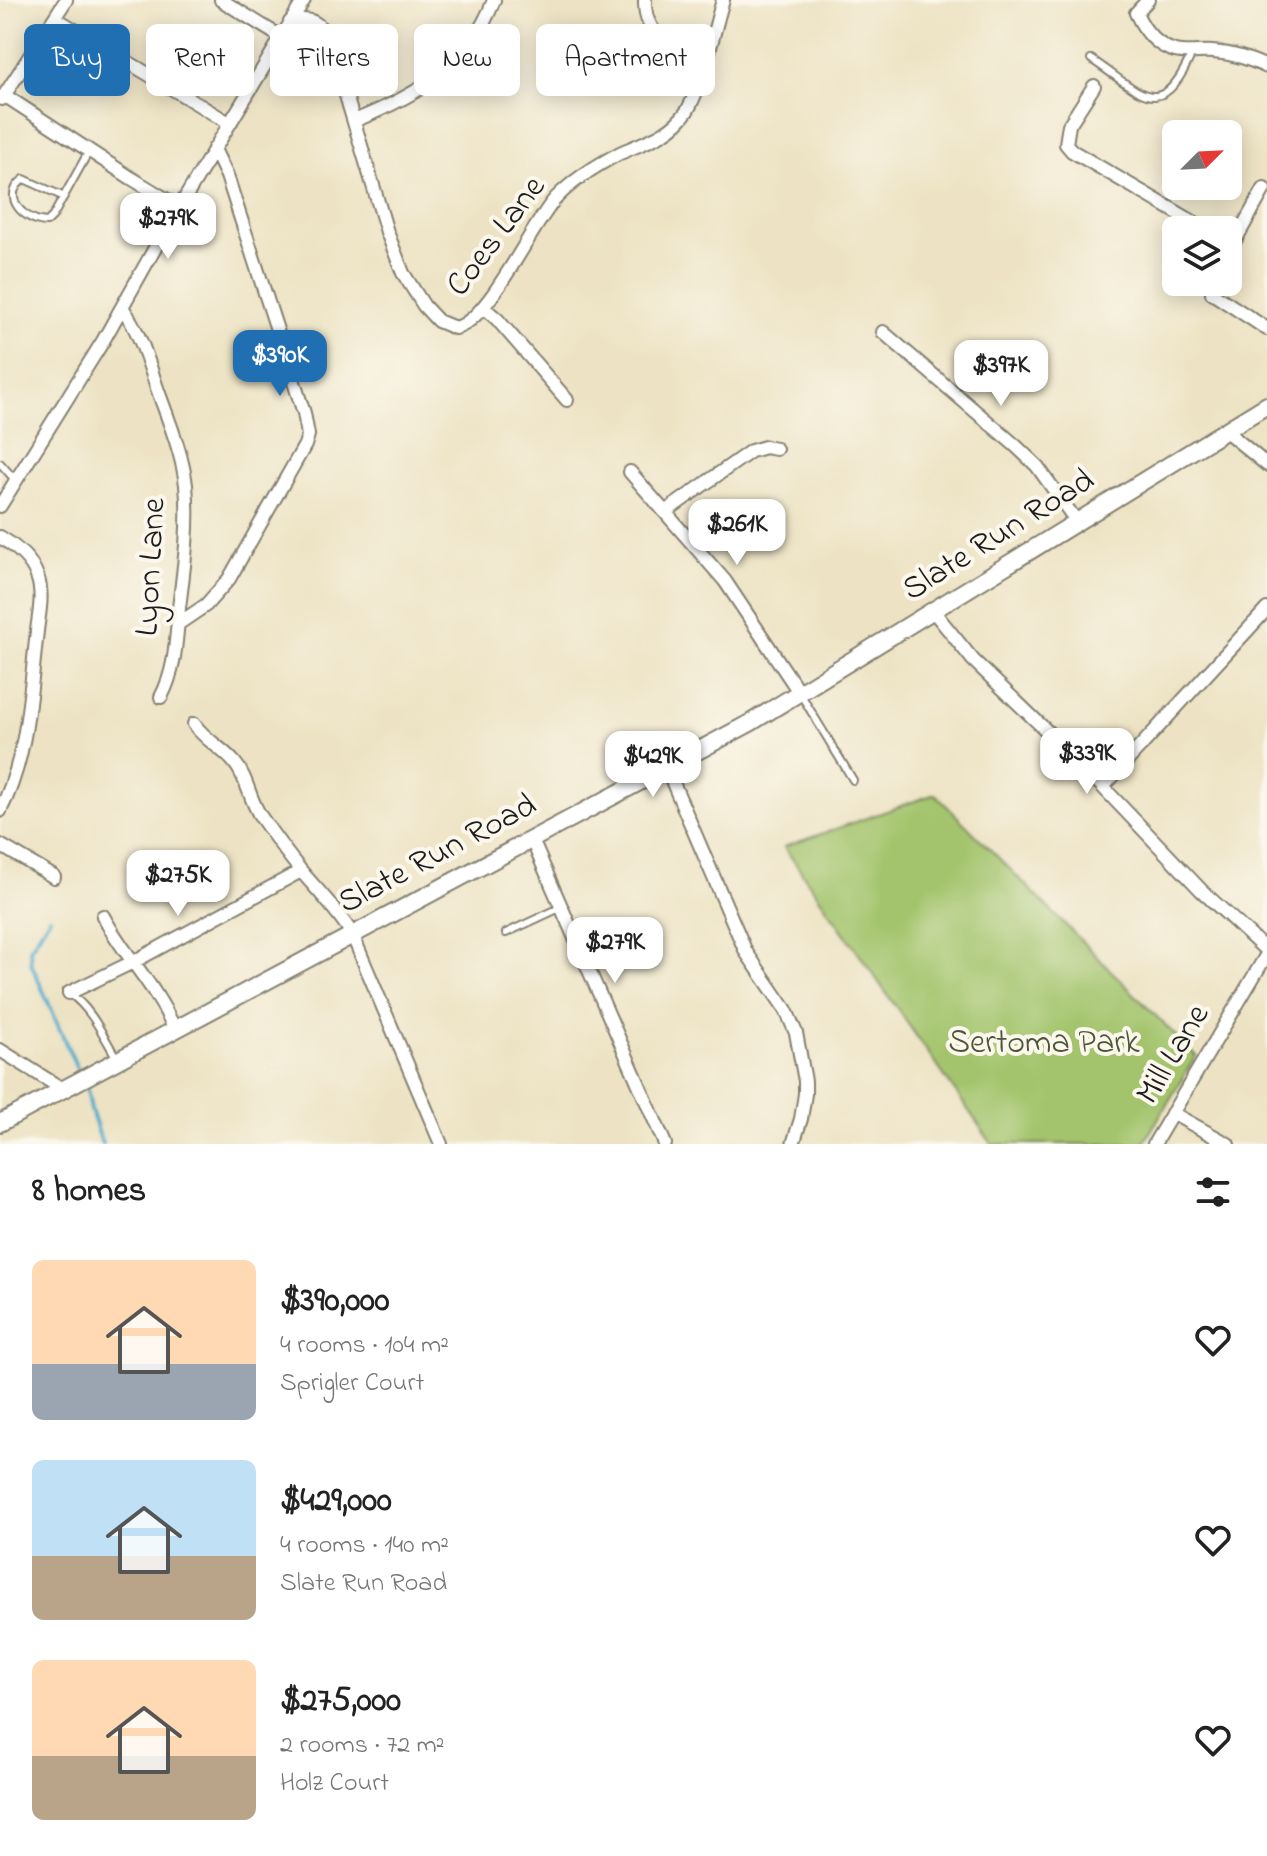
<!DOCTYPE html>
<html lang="en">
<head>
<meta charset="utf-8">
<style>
	:root { --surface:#fff; --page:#f2f2f2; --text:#222; --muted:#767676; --accent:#1f6fb2 }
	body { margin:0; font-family:"Indie Flower",sans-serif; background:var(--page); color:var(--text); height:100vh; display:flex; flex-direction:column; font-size:30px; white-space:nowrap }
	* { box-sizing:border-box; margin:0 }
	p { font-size:26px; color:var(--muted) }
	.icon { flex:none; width:44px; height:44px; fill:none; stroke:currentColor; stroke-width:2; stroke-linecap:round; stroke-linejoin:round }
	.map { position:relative; height:1144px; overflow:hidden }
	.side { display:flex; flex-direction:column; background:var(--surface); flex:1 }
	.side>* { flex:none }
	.top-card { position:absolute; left:24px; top:24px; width:800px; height:72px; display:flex; gap:16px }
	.needle { width:52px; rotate:66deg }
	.fabs { position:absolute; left:1162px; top:120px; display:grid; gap:16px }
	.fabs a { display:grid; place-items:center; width:80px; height:80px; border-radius:12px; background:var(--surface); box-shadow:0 4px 20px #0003; font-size:40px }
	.price { position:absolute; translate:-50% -68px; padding:0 18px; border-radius:16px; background:#fff; color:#222; font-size:26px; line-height:52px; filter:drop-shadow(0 2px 4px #0008) }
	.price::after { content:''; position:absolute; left:50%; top:48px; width:24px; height:18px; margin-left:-12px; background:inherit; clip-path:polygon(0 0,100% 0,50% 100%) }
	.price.active { background:var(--accent); color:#fff }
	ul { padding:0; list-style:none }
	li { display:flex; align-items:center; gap:24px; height:200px; padding:0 32px }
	li span { display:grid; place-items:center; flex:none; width:224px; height:160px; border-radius:12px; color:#555 }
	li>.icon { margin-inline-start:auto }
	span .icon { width:96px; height:96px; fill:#fffc; stroke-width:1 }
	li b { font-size:34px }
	h2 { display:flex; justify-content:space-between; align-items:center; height:96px; padding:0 32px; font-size:34px }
	.chip { padding:0 28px; border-radius:12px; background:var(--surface); box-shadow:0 4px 20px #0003; font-size:28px; line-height:72px }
	.chip.active { background:var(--accent); color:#fff }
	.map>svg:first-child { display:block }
	.green { fill:#a3c46c; stroke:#607044; stroke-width:2 }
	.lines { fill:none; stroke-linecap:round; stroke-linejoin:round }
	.stream { stroke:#4babca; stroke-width:4 }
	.service-casing { stroke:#848070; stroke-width:10 }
	.minor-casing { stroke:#848070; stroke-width:16 }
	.tertiary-casing { stroke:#848070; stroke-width:20 }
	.service { stroke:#fff; stroke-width:6 }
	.minor { stroke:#fff; stroke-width:12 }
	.tertiary { stroke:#fff; stroke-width:16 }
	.labels { text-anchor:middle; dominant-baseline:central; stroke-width:8; stroke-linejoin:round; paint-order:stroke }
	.street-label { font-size:34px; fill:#1c1c1c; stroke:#fbf7ec }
	.park-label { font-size:34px; fill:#4b5738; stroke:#fbf7ec }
</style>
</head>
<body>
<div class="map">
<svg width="1267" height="1144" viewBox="0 0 1267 1144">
	<rect width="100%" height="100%" fill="#fbf7ec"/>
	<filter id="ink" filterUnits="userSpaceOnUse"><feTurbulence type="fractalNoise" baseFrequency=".0125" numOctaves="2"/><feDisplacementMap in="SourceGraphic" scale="16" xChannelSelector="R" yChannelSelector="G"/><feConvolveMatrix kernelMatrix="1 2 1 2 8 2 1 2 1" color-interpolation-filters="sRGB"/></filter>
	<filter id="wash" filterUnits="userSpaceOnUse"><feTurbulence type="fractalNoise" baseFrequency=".006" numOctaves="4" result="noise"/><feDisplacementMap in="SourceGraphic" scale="32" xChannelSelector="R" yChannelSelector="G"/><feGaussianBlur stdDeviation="1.8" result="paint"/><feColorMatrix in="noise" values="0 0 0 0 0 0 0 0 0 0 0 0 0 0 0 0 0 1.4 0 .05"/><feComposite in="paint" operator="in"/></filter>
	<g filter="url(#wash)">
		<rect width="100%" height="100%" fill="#ede3c4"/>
		<path class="green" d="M 935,794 L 1196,1056 L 1143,1144 L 992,1144 L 784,847 Z"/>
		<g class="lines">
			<path class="stream" d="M 50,917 L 30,949 L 31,963 L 78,1071
				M 87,1089 L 91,1110 L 102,1144"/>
		</g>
	</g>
	<g filter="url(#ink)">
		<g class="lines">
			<g class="service-casing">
				<path id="service" d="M 1091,59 C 1142,93 1161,125 1193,51
					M 62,196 L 24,179 C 0,196 23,221 47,222 L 53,216 L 89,151
					M 0,463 L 16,481
					M 801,695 L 853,780
					M 506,933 L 562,907
					M 69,993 C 91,1008 103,1035 116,1057"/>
			</g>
			<g class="minor-casing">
				<path id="minor" d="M 221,0 L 281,37
					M 645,0 C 644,39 673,48 706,54
					M 1148,0 L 1136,13 C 1144,30 1156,46 1175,51 C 1187,54 1201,51 1213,52 C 1233,53 1249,59 1267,67
					M 55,18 L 229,123
					M 290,22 C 322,13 325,34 335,59 L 387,232 L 403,273 L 424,306 L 438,321 L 455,328 C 489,321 529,229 555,199 C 573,180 597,165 620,153 C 644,142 671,135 687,111 C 702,86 714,30 723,0
					M 1094,86 L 1069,125 L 1066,144 L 1072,151 L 1207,230
					M 4,95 L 131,178 L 179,207
					M 2,99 L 66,0
					M 354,121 C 417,95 468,68 494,0
					M 1228,253 L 1264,189
					M 1213,282 L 1212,293 L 1267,329
					M 122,307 C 139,331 147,357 156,385 C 167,417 182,451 186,485 C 190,526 184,567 179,608 C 176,639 176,669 161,697
					M 483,307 L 497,319 L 567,400
					M 883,332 L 1016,446 L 1037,466 L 1077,522
					M 1226,431 L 1267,465
					M 630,472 L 725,581 L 801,695
					M 0,506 L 103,341 L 155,248 L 304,0
					M 665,512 L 751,451 L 765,447 L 776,449
					M 0,537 C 15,546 31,558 37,576 C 44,594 39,613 37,631 C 30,691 28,757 0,811
					M 934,612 L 973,660 L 1078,761 L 1201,890 L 1267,951
					M 178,624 L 206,605 L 229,579 L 305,445 L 308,435 L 304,413 L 227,176 L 214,149
					M 194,724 C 205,740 222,748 234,762 C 248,778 249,800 261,817 C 274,836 287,854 302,872 C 319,892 338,911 352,934 L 441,1144
					M 667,769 L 746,952 L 786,1010 L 796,1033 L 805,1081 L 805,1094 L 801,1119 L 793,1144
					M 1103,787 L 1267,609
					M 532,840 L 665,1144
					M 0,845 L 54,877
					M 103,916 C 125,957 155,984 175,1030
					M 69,993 L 135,961 L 301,871
					M 0,1050 L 64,1090
					M 1172,1113 L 1228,1144
					M 1154,1144 L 1267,954"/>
			</g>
			<g class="tertiary-casing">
				<path id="tertiary" d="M 0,1123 L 750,723 L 1267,405"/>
			</g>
			<use href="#service" class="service"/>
			<use href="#minor" class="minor"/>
			<use href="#tertiary" class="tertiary"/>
		</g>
	</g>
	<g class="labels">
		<g class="street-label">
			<text transform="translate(497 237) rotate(-53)">Coes Lane</text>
			<text transform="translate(999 536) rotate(-32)">Slate Run Road</text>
			<text transform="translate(152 567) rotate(-87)">Lyon Lane</text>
			<text transform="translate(438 855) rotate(-28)">Slate Run Road</text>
			<text transform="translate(1174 1055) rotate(-59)">Mill Lane</text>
		</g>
		<g class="park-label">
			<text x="1044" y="1044">Sertoma Park</text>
		</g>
	</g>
</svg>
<div class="fabs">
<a><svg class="needle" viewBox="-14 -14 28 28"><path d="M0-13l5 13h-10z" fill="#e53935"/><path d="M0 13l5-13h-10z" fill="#767676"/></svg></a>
<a><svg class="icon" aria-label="layers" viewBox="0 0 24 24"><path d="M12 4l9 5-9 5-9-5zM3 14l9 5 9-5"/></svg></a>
</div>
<b class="price" style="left:168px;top:261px">$279K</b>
<b class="price active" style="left:280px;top:398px">$390K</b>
<b class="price" style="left:1001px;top:408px">$397K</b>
<b class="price" style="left:737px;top:567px">$261K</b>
<b class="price" style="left:1087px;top:796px">$339K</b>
<b class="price" style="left:653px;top:799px">$429K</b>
<b class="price" style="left:178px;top:918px">$275K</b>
<b class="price" style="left:615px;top:985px">$279K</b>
<div class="top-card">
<a class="chip active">Buy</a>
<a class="chip">Rent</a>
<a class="chip">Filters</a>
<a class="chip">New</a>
<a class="chip">Apartment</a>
</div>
</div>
<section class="side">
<h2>8 homes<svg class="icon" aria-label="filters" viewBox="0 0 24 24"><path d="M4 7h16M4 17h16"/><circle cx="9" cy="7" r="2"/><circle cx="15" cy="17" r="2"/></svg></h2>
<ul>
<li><span style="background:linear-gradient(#ffd9b3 65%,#9aa5b1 0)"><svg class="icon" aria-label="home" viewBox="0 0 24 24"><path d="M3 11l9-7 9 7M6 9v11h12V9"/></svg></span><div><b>$390,000</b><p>4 rooms · 104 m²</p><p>Sprigler Court</p></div><svg class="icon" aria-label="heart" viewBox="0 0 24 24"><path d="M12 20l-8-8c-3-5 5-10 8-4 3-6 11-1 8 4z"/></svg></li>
<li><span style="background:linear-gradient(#bfe0f5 60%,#b9a48a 0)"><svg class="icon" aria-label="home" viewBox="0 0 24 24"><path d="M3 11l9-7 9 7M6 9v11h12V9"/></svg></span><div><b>$429,000</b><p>4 rooms · 140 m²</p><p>Slate Run Road</p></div><svg class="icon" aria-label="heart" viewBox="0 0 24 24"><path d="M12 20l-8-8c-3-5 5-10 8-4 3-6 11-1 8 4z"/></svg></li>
<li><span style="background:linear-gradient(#ffd9b3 60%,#b9a48a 0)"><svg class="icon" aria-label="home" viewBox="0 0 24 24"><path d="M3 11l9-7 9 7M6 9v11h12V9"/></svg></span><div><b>$275,000</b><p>2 rooms · 72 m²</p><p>Holz Court</p></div><svg class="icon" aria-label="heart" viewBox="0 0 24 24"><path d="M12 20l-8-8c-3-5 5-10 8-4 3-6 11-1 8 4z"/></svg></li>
</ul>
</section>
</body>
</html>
